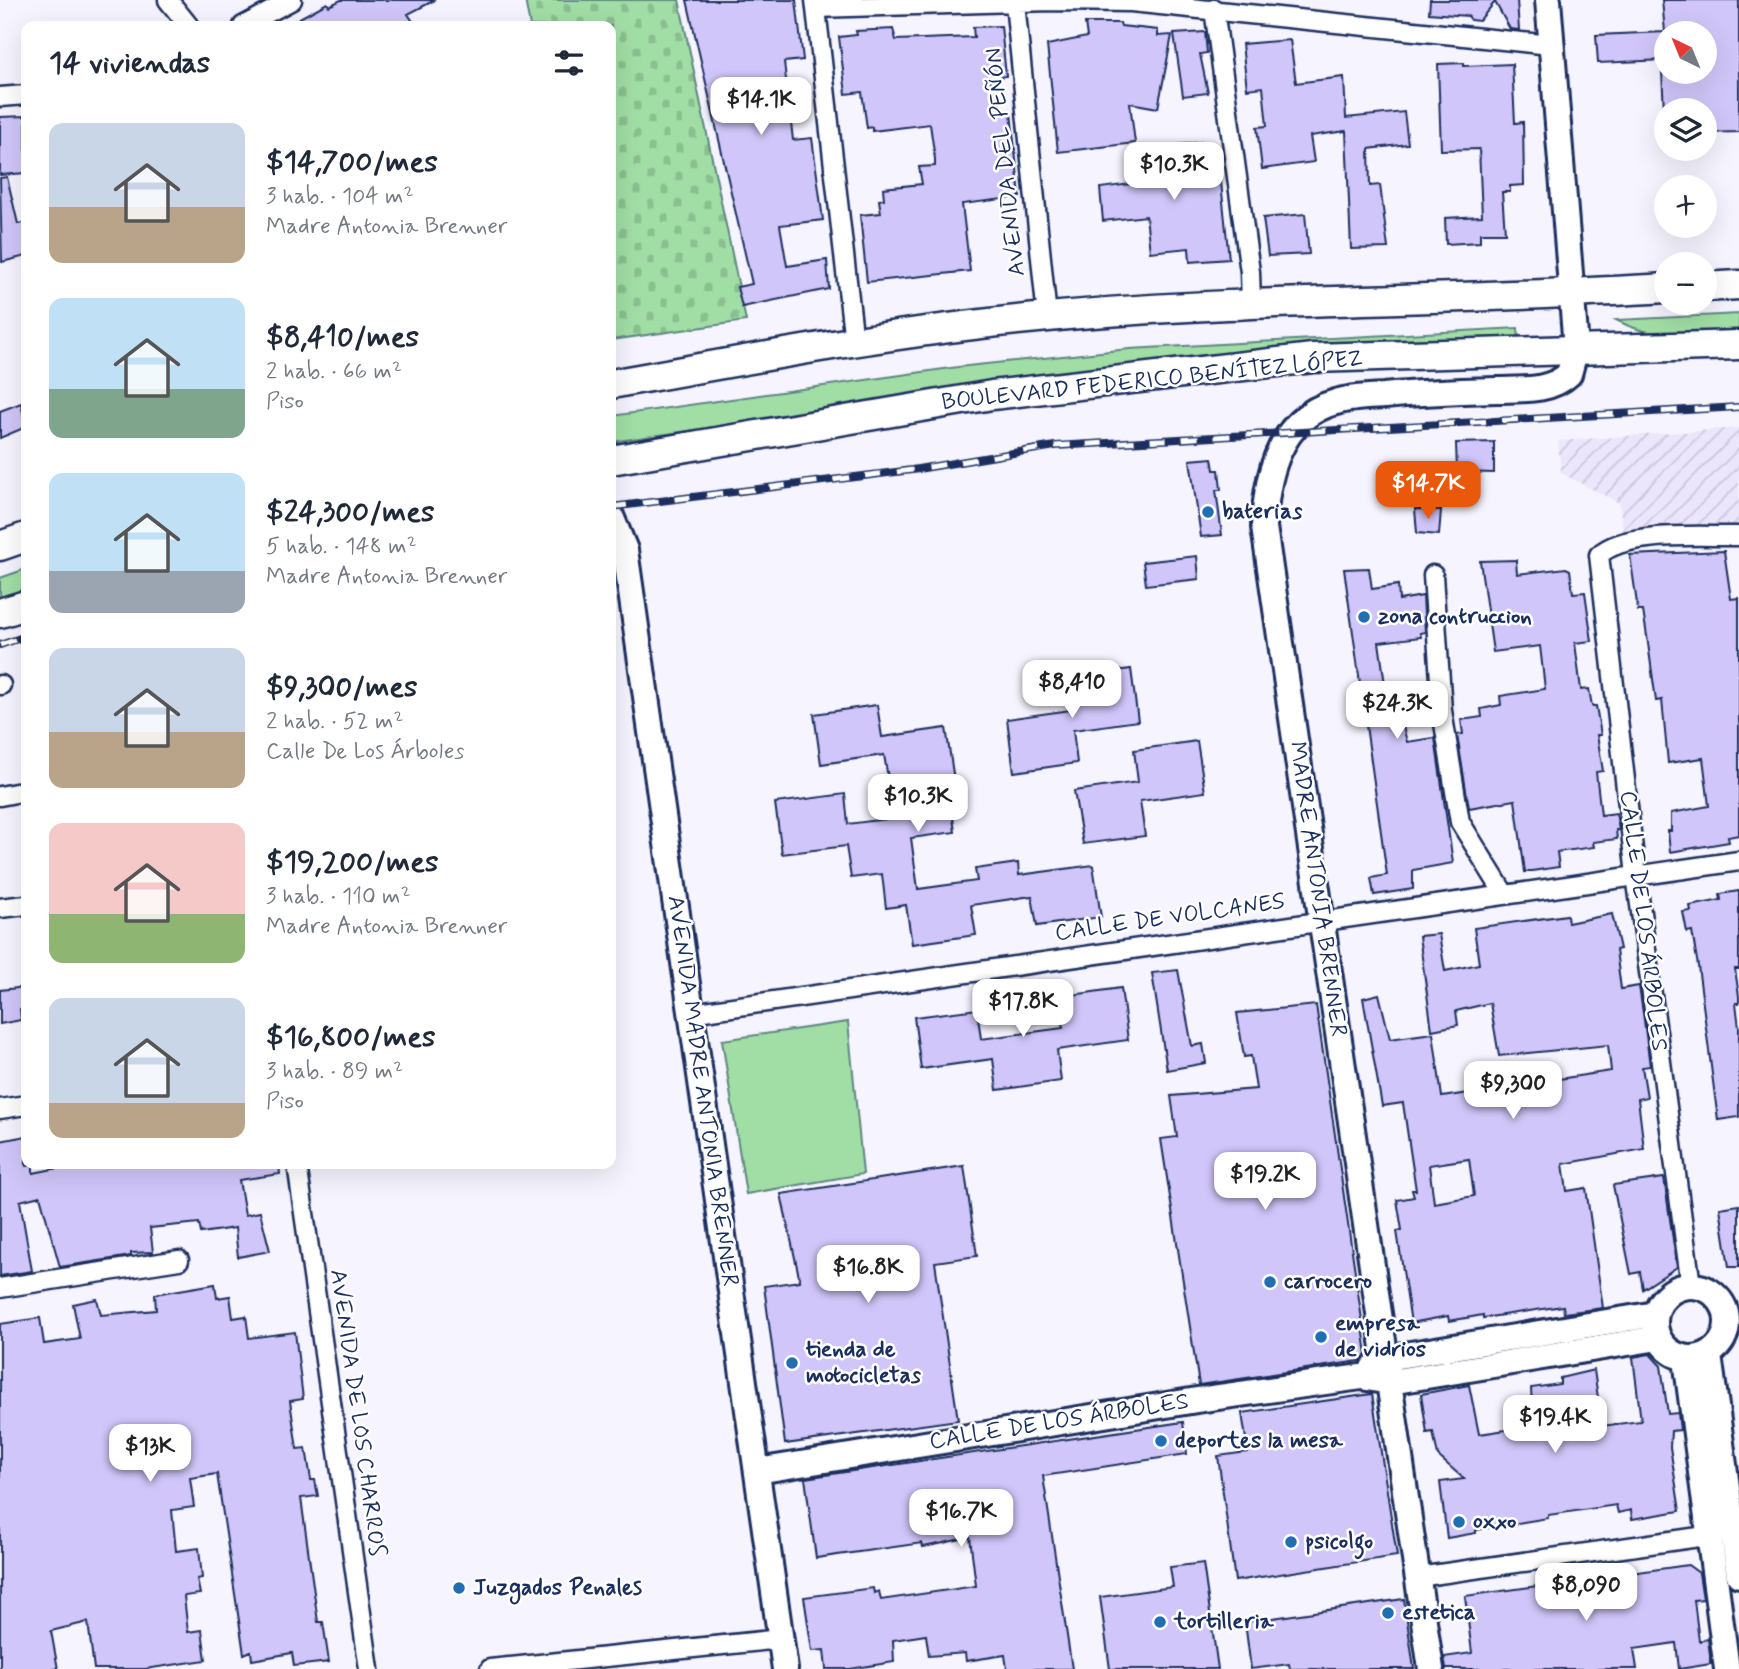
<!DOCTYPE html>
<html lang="es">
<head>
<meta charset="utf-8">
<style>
	:root { --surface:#fff; --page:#f6f6f7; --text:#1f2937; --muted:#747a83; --accent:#ea580c }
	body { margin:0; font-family:Mynerve,sans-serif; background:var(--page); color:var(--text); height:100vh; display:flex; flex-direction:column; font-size:26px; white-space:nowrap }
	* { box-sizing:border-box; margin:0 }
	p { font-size:23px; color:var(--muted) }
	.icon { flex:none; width:38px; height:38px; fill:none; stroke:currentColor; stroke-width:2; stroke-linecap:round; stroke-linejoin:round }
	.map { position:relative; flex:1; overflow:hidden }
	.details { position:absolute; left:21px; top:21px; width:595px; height:1148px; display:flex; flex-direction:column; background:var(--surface); border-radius:14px; box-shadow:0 7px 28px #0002 }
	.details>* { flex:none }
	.needle { width:46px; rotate:317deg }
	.controls { position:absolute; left:1654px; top:21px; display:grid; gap:14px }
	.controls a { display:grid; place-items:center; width:63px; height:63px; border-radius:50%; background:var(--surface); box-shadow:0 7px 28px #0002; font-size:35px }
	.price { position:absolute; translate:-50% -60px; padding:0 16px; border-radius:14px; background:#fff; color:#222; font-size:23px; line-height:46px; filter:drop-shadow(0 2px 4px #0008) }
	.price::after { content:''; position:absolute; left:50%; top:42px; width:21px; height:16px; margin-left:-10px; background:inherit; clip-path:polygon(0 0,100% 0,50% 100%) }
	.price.selected { background:var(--accent); color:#fff }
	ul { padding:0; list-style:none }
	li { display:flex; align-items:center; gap:21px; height:175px; padding:0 28px }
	li span { display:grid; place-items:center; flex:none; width:196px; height:140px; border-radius:14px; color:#555 }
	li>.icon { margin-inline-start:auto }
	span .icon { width:84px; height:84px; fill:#fffc; stroke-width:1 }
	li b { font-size:30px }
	h2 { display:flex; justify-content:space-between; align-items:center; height:84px; padding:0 28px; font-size:30px }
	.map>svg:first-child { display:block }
	.industrial { fill:url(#industrial-furrows) }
	.green { fill:#a1dea5; stroke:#5e8682; stroke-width:2 }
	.cemetery { fill:url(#cemetery-stones); stroke:#5e8682; stroke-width:2 }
	.building { fill:#d0c6f9; stroke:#1b2f5e; stroke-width:2; fill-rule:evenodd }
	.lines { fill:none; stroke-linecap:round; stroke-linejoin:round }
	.street-casing { stroke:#1b2f5e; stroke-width:23 }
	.secondary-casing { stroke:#1b2f5e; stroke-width:30 }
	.primary-casing { stroke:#1b2f5e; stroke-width:33 }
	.street { stroke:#fff; stroke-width:18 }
	.secondary { stroke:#fff; stroke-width:24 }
	.primary { stroke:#fff; stroke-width:28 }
	.rail-casing { stroke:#1b2f5e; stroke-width:8 }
	.rail { stroke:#fff; stroke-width:5; stroke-dasharray:16; stroke-linecap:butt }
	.poi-dot { fill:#1f6fb2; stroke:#fff; stroke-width:2.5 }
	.labels { text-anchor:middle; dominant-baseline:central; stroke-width:5; stroke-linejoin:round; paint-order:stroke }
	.street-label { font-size:23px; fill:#1b2f5e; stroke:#fff }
	.poi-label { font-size:23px; font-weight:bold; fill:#1b2f5e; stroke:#fff; text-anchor:start }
</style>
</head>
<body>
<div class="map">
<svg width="1739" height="1669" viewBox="0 0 1739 1669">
	<defs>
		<pattern id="industrial-furrows" width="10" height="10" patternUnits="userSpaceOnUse" patternTransform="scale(1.75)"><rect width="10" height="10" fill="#ebe6fc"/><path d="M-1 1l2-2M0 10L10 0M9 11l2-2" fill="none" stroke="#c9c6da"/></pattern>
		<pattern id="cemetery-stones" width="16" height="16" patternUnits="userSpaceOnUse" patternTransform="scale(1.75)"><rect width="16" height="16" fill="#a1dea5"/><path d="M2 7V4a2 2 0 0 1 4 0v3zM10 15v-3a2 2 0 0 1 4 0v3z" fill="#8abf90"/></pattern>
	</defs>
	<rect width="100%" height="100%" fill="#f6f4fe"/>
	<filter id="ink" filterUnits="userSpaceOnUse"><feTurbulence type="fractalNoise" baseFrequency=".0143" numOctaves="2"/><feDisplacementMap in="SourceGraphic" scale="14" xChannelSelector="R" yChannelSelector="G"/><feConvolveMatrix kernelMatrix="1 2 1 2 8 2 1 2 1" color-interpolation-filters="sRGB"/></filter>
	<g filter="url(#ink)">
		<path class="industrial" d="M 1739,428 L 1739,531 L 1624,536 L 1619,503 L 1561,473 L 1558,441 Z"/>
		<path class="green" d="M 1739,314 L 1739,335 C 1696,337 1655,341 1616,320 Z
			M 1518,328 L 1519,339 L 1006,385 L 611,442 L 611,416 L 958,367 L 1129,349 Z
			M 26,569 L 26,594 L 0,603 L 0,578 Z
			M 848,1022 L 863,1174 L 746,1194 L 722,1040 Z"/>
		<path class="cemetery" d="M 525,0 L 679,0 L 746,321 L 611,340 L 611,26 L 530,26 Z"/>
		<path class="building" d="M 341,0 L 435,0 L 408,14 L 416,26 L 285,26 L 327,3 L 329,6 Z
			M 687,0 L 796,0 L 803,60 L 784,62 L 793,140 L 812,138 L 823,220 L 780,225 L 787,266 L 827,260 L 829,289 L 742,307 L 737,287 L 752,284 Z
			M 1430,0 L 1517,0 L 1519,30 L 1510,29 L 1495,2 L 1479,21 L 1471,20 L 1468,16 L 1429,13 Z
			M 1662,0 L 1739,0 L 1739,132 L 1704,133 L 1704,110 L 1664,110 L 1662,72 L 1704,72 L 1704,33 L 1666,33 L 1666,60 L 1598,63 L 1596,35 L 1665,32 Z
			M 1085,23 L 1120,23 L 1121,26 L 1158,30 L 1158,36 L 1172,35 L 1158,108 L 1130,103 L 1135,143 L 1058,152 L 1047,45 L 1087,37 Z
			M 1001,26 L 1006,76 L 991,78 L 996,115 L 1011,113 L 1020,197 L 962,204 L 970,271 L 867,282 L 860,215 L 881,213 L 879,200 L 884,199 L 883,188 L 922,184 L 919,167 L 935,166 L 935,159 L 930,124 L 872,131 L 872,127 L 867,128 L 862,92 L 846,94 L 839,37 L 857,35 L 856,31 L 893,29 L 896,40 L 974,37 L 973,27 Z
			M 1205,32 L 1207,53 L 1200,54 L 1208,93 L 1183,96 L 1174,34 Z
			M 1290,40 L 1296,83 L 1344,77 L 1346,118 L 1404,112 L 1408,144 L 1369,149 L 1370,186 L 1380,185 L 1388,248 L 1351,249 L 1346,131 L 1310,136 L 1314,162 L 1262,169 L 1257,127 L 1267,126 L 1263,87 L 1247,89 L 1242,44 Z
			M 1464,63 L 1464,66 L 1512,64 L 1515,123 L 1523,122 L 1524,185 L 1510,186 L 1510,192 L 1502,192 L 1505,233 L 1480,233 L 1480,242 L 1446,244 L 1445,218 L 1482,216 L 1479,149 L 1441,150 L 1438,64 Z
			M 26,116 L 26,173 L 0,175 L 0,117 Z
			M 1201,142 L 1204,175 L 1220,173 L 1229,259 L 1190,262 L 1189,248 L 1150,252 L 1146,216 L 1103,221 L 1100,188 L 1139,183 L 1136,150 Z
			M 7,177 L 18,224 L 26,222 L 26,256 L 2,262 L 0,178 Z
			M 1305,214 L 1309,254 L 1268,256 L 1263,218 Z
			M 21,403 L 26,427 L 0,438 L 0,411 Z
			M 1494,442 L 1494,473 L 1457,472 L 1456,443 Z
			M 1212,458 L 1214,470 L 1219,470 L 1221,490 L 1216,490 L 1222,535 L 1201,537 L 1190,460 Z
			M 1415,509 L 1441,510 L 1439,535 L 1417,533 Z
			M 1724,551 L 1731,599 L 1739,598 L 1739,835 L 1728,837 L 1729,842 L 1670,852 L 1668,831 L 1671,831 L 1671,813 L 1709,806 L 1703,758 L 1668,763 L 1662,700 L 1656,701 L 1647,636 L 1643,611 L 1638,611 L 1630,555 Z
			M 1197,556 L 1199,579 L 1146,585 L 1143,562 Z
			M 1516,560 L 1517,574 L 1566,568 L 1570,570 L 1573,593 L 1585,592 L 1592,641 L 1575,643 L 1581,690 L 1589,689 L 1592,706 L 1596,706 L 1601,735 L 1597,735 L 1603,771 L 1596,772 L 1601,815 L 1616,813 L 1619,830 L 1616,830 L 1617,839 L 1593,842 L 1594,847 L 1557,852 L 1559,867 L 1525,872 L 1515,800 L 1469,808 L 1457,735 L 1463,734 L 1461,720 L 1482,717 L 1481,709 L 1501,705 L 1500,696 L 1545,689 L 1540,646 L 1493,652 L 1480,561 Z
			M 1369,568 L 1372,589 L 1398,585 L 1399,600 L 1423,596 L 1425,632 L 1420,633 L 1421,637 L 1379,642 L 1389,713 L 1399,711 L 1407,742 L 1435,738 L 1453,863 L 1413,870 L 1413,889 L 1374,895 L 1371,878 L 1387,875 L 1344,569 Z
			M 1131,669 L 1138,721 L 1073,730 L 1077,763 L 1014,772 L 1007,719 L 1071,710 L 1067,678 Z
			M 877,705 L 882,737 L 946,728 L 954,780 L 948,781 L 955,832 L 911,838 L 918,889 L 977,881 L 975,869 L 1018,863 L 1019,875 L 1093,865 L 1101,917 L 1037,926 L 1032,896 L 971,905 L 976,935 L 912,944 L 906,905 L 886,908 L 882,874 L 851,878 L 846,846 L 782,854 L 775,803 L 845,794 L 848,824 L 895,818 L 884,755 L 821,764 L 814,714 Z
			M 1197,741 L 1205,792 L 1140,801 L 1145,836 L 1083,844 L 1074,791 L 1138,782 L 1134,750 Z
			M 1739,891 L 1739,969 L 1735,969 L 1739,996 L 1739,1003 L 1736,1003 L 1739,1028 L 1739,1117 L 1718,1120 L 1698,966 L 1692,931 L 1687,932 L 1683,912 L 1691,911 L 1690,906 L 1721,900 L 1720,894 Z
			M 1612,914 L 1620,949 L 1616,950 L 1621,989 L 1639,986 L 1644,1020 L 1650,1066 L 1642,1067 L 1647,1097 L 1638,1099 L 1644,1149 L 1563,1164 L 1567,1191 L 1586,1188 L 1603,1308 L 1564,1313 L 1563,1306 L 1483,1318 L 1483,1315 L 1449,1321 L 1448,1316 L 1411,1323 L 1397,1231 L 1402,1230 L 1397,1200 L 1414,1197 L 1412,1190 L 1416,1190 L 1403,1103 L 1382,1106 L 1363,998 L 1379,994 L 1390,1039 L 1433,1033 L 1442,1097 L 1611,1071 L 1608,1045 L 1499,1056 L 1490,1003 L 1456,1011 L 1458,1025 L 1432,1030 L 1419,936 L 1439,934 L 1445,971 L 1479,964 L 1474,928 L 1567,915 L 1568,923 ZM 1469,1159 L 1474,1196 L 1434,1203 L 1429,1165 Z
			M 1178,970 L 1192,1046 L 1203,1044 L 1206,1063 L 1167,1070 L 1152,973 Z
			M 26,987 L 26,1008 L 20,1009 L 21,1020 L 0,1024 L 0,990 Z
			M 1121,988 L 1128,1040 L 1057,1050 L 1061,1081 L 997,1090 L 993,1059 L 921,1069 L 914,1017 L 977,1009 L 981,1039 L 1063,1028 L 1058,997 Z
			M 1316,1005 L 1367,1354 L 1360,1361 L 1199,1385 L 1161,1139 L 1177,1137 L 1171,1096 L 1256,1089 L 1251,1056 L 1244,1057 L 1237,1013 Z
			M 26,1136 L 26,1166 L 33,1165 L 33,1173 L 79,1164 L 279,1164 L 280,1174 L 239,1180 L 245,1215 L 260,1212 L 270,1251 L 238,1257 L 235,1228 L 201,1233 L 199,1223 L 150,1228 L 153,1252 L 131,1253 L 131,1256 L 60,1267 L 40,1196 L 20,1201 L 32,1271 L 0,1276 L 0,1141 Z
			M 964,1166 L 977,1256 L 935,1262 L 958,1420 L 785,1444 L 764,1286 L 800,1281 L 781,1194 Z
			M 1664,1178 L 1677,1267 L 1643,1289 L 1640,1272 L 1631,1274 L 1613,1185 Z
			M 1739,1205 L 1739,1267 L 1729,1267 L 1720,1208 Z
			M 215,1284 L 217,1298 L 230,1296 L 233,1318 L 246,1316 L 249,1338 L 295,1332 L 303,1399 L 290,1401 L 297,1449 L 306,1448 L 311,1480 L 315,1480 L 318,1496 L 301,1498 L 318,1622 L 323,1622 L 329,1662 L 294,1666 L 292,1653 L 252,1660 L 251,1651 L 244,1654 L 217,1474 L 190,1478 L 194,1507 L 172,1510 L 176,1551 L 199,1548 L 202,1578 L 197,1579 L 200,1594 L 184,1596 L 188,1632 L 202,1630 L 206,1660 L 145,1669 L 94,1669 L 88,1622 L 51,1631 L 58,1669 L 0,1669 L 0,1324 L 40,1318 L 44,1344 L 80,1339 L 73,1304 L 97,1299 L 101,1315 L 156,1310 L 155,1294 Z
			M 1650,1354 L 1661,1366 L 1668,1414 L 1678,1413 L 1680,1430 L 1671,1431 L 1670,1447 L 1680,1511 L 1632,1519 L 1631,1510 L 1618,1513 L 1616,1505 L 1548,1515 L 1548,1518 L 1476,1530 L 1476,1533 L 1447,1538 L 1440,1482 L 1464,1479 L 1438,1456 L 1433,1432 L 1427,1433 L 1421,1394 L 1469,1385 L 1479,1434 L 1533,1426 L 1531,1388 L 1560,1384 L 1560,1378 L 1594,1370 L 1602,1426 L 1641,1421 L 1633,1357 Z
			M 1372,1394 L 1397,1556 L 1235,1581 L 1218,1456 L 1248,1452 L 1242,1413 Z
			M 1183,1422 L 1187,1454 L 1043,1476 L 1072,1669 L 1007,1669 L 1005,1655 L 966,1661 L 965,1653 L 929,1656 L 926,1635 L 893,1640 L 894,1662 L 850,1669 L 826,1669 L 824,1650 L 812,1651 L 804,1597 L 873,1588 L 874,1593 L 879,1591 L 881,1600 L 976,1586 L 970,1537 L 939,1544 L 923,1547 L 922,1543 L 816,1558 L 805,1478 Z
			M 1203,1563 L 1218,1669 L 1110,1669 L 1100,1597 L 1173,1587 L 1170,1567 Z
			M 1688,1565 L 1699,1573 L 1703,1599 L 1694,1600 L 1699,1641 L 1708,1639 L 1711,1664 L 1679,1669 L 1676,1643 L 1634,1649 L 1637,1669 L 1446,1669 L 1444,1657 L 1472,1653 L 1465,1596 Z
			M 1404,1599 L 1414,1669 L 1290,1669 L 1289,1664 L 1251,1669 L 1245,1622 Z"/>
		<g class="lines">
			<g class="street-casing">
				<path id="street" d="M 168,0 L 189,26
					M 815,0 L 854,342
					M 1015,3 L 1047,317
					M 816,8 L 1053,1 L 1131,2 L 1551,45
					M 1214,9 L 1250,272 L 1251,303
					M 243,26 L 292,0
					M 0,97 L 26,95
					M 1433,575 L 1442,711 L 1460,822 L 1505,895
					M 0,685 L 1,685
					M 0,796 L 26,791
					M 0,908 L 26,905
					M 691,1013 L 1739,861
					M 0,1109 L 26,1105
					M 297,1164 L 369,1669
					M 1691,1286 L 1636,875 L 1599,555 C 1625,530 1703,537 1739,536
					M 0,1288 L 179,1260
					M 1418,1577 L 1720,1534
					M 490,1669 L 781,1639"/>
			</g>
			<g class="secondary-casing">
				<path id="secondary" d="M 611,516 L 625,550 L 785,1669
					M1655 1322a36 36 0 1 1 72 0a36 36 0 1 1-72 0Z
					M 1709,1355 L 1739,1575
					M 1686,1359 L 1727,1669
					M 1373,1368 L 1386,1358 L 1656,1314
					M 757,1471 L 1197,1400 L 1361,1377 L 1390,1382 L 1658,1338
					M 1431,1669 L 1264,527 C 1266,476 1279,417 1336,402 C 1351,397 1368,397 1384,396 C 1422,392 1459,391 1497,390 C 1521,389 1550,392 1569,374 L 1576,348 L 1548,0"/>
			</g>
			<g class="primary-casing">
				<path id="primary" d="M 1704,287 L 1739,285
					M 611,384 C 755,358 902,330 1048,317 C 1254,298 1460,301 1666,288
					M 611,460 L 992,395 L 1313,358 L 1739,345
					M 0,546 L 26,537
					M 0,613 L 26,605"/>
			</g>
			<use href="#street" class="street"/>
			<use href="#secondary" class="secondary"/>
			<use href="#primary" class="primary"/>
			<g class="rail-casing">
				<path id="rail" d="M 611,507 L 912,470 L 1055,446 L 1739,407
					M 0,645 L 26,636"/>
			</g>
			<use href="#rail" class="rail"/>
		</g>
	</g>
	<g class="poi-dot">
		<circle cx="1208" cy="512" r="7"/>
		<circle cx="1364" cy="617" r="7"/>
		<circle cx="1270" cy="1282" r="7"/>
		<circle cx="1321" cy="1337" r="7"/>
		<circle cx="792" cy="1363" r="7"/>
		<circle cx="1161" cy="1441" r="7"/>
		<circle cx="1459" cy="1522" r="7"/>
		<circle cx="1291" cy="1542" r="7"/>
		<circle cx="459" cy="1588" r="7"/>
		<circle cx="1388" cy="1613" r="7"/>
		<circle cx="1160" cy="1622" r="7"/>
	</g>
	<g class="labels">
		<g class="street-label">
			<text transform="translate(1006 162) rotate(-96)">AVENIDA DEL PEÑÓN</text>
			<text transform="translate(1152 381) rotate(-6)">BOULEVARD FEDERICO BENÍTEZ LÓPEZ</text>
			<text transform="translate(1317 889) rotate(82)">MADRE ANTONIA BRENNER</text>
			<text transform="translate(1170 918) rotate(-8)">CALLE DE VOLCANES</text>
			<text transform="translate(1643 921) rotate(83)">CALLE DE LOS ÁRBOLES</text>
			<text transform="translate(702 1091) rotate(82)">AVENIDA MADRE ANTONIA BRENNER</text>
			<text transform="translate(357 1413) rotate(82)">AVENIDA DE LOS CHARROS</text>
			<text transform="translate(1059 1422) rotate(-9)">CALLE DE LOS ÁRBOLES</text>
		</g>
		<g class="poi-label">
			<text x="1222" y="512">baterias</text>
			<text x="1378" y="617">zona contruccion</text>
			<text x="1284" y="1282">carrocero</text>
			<text x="1335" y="1324">empresa<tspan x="1335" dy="26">de vidrios</tspan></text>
			<text x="806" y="1350">tienda de<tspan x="806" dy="26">motocicletas</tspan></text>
			<text x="1175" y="1441">deportes la mesa</text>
			<text x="1473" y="1522">oxxo</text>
			<text x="1305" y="1542">psicolgo</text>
			<text x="473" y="1588">Juzgados Penales</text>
			<text x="1402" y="1613">estetica</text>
			<text x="1174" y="1622">tortilleria</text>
		</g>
	</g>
</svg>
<div class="controls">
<a><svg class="needle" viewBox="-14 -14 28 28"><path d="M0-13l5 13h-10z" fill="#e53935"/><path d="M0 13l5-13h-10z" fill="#747a83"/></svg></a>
<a><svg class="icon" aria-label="layers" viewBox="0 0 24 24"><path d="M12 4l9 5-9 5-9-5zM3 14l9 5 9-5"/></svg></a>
<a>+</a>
<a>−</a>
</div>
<b class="price" style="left:761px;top:137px">$14.1K</b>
<b class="price" style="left:1174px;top:202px">$10.3K</b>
<b class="price selected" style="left:1428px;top:521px">$14.7K</b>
<b class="price" style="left:1072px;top:720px">$8,410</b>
<b class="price" style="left:1397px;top:741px">$24.3K</b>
<b class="price" style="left:918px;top:834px">$10.3K</b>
<b class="price" style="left:1023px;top:1039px">$17.8K</b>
<b class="price" style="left:1513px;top:1121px">$9,300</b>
<b class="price" style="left:1265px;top:1212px">$19.2K</b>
<b class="price" style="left:868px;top:1305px">$16.8K</b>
<b class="price" style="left:1555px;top:1455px">$19.4K</b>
<b class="price" style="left:150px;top:1484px">$13K</b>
<b class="price" style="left:961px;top:1549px">$16.7K</b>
<b class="price" style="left:1586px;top:1623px">$8,090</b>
<section class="details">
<h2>14 viviendas<svg class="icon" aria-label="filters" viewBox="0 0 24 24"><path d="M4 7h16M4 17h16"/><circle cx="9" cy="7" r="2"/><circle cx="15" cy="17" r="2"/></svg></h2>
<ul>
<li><span style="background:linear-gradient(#c9d6e8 60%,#b9a48a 0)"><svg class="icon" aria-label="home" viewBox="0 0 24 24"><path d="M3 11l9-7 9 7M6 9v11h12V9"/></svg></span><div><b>$14,700/mes</b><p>3 hab. · 104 m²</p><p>Madre Antonia Brenner</p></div></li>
<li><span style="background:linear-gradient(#bfe0f5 65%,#7fa58c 0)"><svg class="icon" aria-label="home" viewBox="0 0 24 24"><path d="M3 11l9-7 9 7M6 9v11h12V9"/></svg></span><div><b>$8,410/mes</b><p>2 hab. · 66 m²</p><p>Piso</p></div></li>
<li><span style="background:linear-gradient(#bfe0f5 70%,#9aa5b1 0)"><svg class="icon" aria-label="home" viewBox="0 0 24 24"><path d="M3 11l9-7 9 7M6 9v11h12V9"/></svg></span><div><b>$24,300/mes</b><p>5 hab. · 148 m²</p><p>Madre Antonia Brenner</p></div></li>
<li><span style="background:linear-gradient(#c9d6e8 60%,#b9a48a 0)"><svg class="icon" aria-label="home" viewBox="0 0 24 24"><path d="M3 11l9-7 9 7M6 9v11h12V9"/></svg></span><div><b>$9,300/mes</b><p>2 hab. · 52 m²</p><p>Calle De Los Árboles</p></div></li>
<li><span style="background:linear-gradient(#f6c9c9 65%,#8fb573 0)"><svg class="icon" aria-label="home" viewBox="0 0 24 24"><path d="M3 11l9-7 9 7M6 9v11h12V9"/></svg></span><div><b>$19,200/mes</b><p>3 hab. · 110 m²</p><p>Madre Antonia Brenner</p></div></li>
<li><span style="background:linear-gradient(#c9d6e8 75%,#b9a48a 0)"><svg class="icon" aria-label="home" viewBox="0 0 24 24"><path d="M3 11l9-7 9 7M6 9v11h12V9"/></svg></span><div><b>$16,800/mes</b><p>3 hab. · 89 m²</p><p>Piso</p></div></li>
</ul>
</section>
</div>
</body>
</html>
